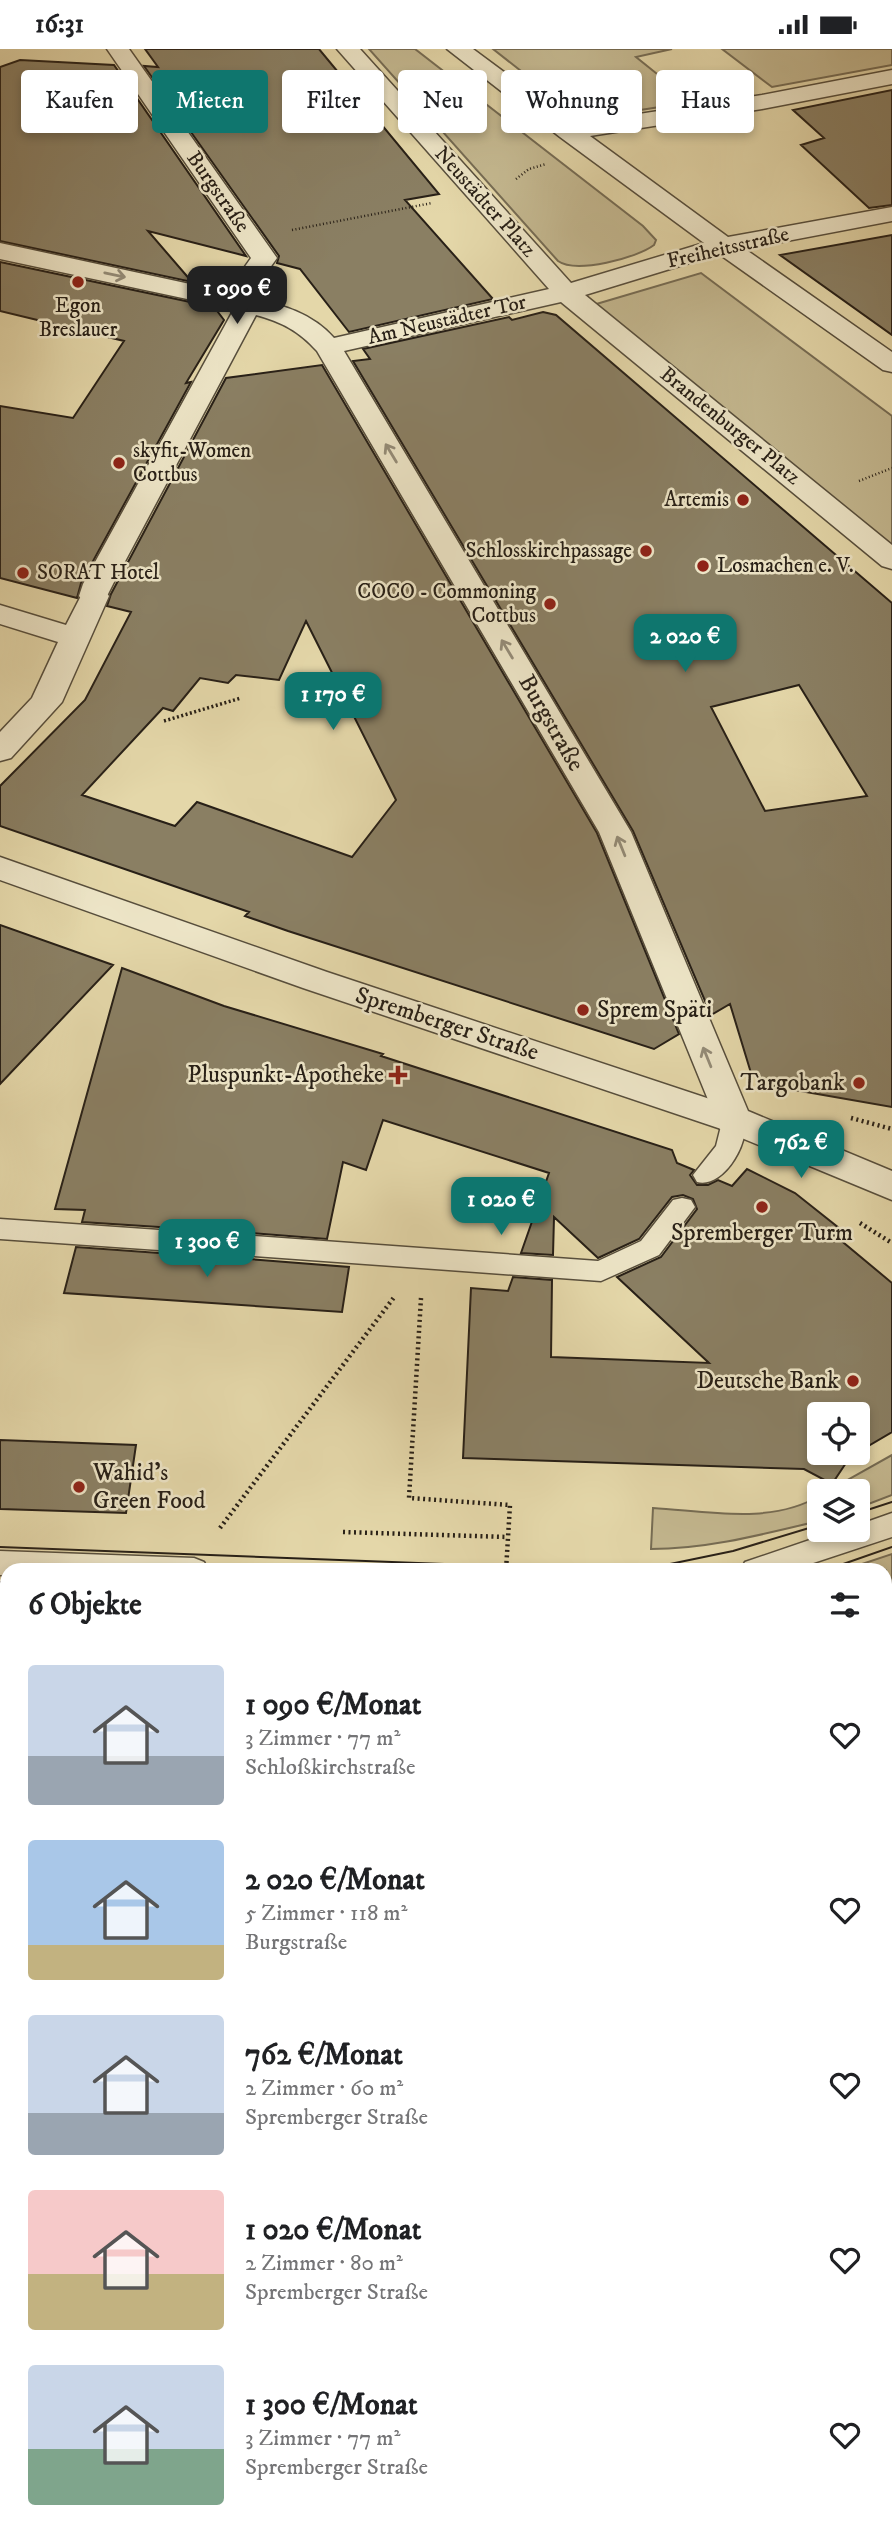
<!DOCTYPE html>
<html lang="de">
<head>
<meta charset="utf-8">
<style>
	:root { --surface:#fff; --page:#f6f6f6; --text:#202124; --muted:#757577; --accent:#0f766e }
	body { margin:0; font-family:"IM FELL DW Pica",serif; background:var(--page); color:var(--text); height:100vh; display:flex; flex-direction:column; font-size:26px; white-space:nowrap }
	* { box-sizing:border-box; margin:0 }
	p { font-size:23px; color:var(--muted) }
	.icon { flex:none; width:38px; height:38px; fill:none; stroke:currentColor; stroke-width:2; stroke-linecap:round; stroke-linejoin:round }
	.map { position:relative; flex:1; overflow:hidden }
	.side { position:absolute; left:0px; top:1514px; width:892px; height:975px; display:flex; flex-direction:column; background:var(--surface); border-radius:21px 21px 0 0; box-shadow:0 4px 10px #0003 }
	.side>* { flex:none }
	.guide { position:absolute; left:21px; top:21px; width:850px; height:63px; display:flex; gap:14px }
	.tools { position:absolute; left:807px; top:1353px; display:grid; gap:14px }
	.tools a { display:grid; place-items:center; width:63px; height:63px; border-radius:7px; background:var(--surface); box-shadow:0 4px 10px #0003; font-size:35px }
	.price { position:absolute; translate:-50% -60px; padding:0 16px; border-radius:14px; background:var(--accent); color:#fff; font-size:23px; line-height:46px; filter:drop-shadow(0 2px 4px #0008) }
	.price::after { content:''; position:absolute; left:50%; top:42px; width:21px; height:16px; margin-left:-10px; background:inherit; clip-path:polygon(0 0,100% 0,50% 100%) }
	.price.on { background:#222; color:#fff }
	ul { padding:0; list-style:none }
	li { display:flex; align-items:center; gap:21px; height:175px; padding:0 28px }
	li span { display:grid; place-items:center; flex:none; width:196px; height:140px; border-radius:7px; color:#555 }
	li>.icon { margin-inline-start:auto }
	span .icon { width:84px; height:84px; fill:#fffc; stroke-width:1 }
	li b { font-size:30px }
	h2 { display:flex; justify-content:space-between; align-items:center; height:84px; padding:0 28px; font-size:30px }
	.chip { padding:0 24px; border-radius:7px; background:var(--surface); box-shadow:0 4px 10px #0003; font-size:24px; line-height:63px }
	.chip.on { background:var(--accent); color:#fff }
	.status { display:flex; justify-content:space-between; align-items:center; height:49px; padding:0 35px; background:var(--surface); direction:ltr }
	.status svg { height:19px; fill:currentColor }
	.map>svg:first-child { display:block }
	.green { fill:#c4b890; stroke:#766c54; stroke-width:2 }
	.building { fill:#8a7f63; stroke:#282017; stroke-width:2; fill-rule:evenodd }
	.lines { fill:none; stroke-linecap:round; stroke-linejoin:round }
	.service-casing { stroke:#574e3c; stroke-width:3 }
	.pedestrian-casing { stroke:#574e3c; stroke-width:3 }
	.minor-casing { stroke:#574e3c; stroke-width:3 }
	.secondary-casing { stroke:#282017; stroke-width:3 }
	.path-far3 { stroke:#282017; stroke-width:2.5; stroke-dasharray:1 2.5; stroke-linecap:butt }
	.path-far2 { stroke:#282017; stroke-width:3.5; stroke-dasharray:2 2.5; stroke-linecap:butt }
	.path-far1 { stroke:#282017; stroke-width:4.5; stroke-dasharray:2 3.5; stroke-linecap:butt }
	.path { stroke:#282017; stroke-width:5; stroke-dasharray:2.5 4.5; stroke-linecap:butt }
	.service { fill:#ede5c7; fill-rule:evenodd }
	.pedestrian { fill:#ede5c7; fill-rule:evenodd }
	.minor { fill:#ede5c7; fill-rule:evenodd }
	.secondary { fill:#ede5c7; fill-rule:evenodd }
	.tram { stroke:#282017; stroke-width:2 }
	.oneway { stroke:#948c78 }
	.poi-dot { fill:#8f2418; stroke:#ede5c7; stroke-width:2.5 }
	.labels { text-anchor:middle; dominant-baseline:central; stroke-width:5; stroke-linejoin:round; paint-order:stroke }
	.far-street-label { font-size:21px; fill:#282017; stroke:#ede5c7 }
	.far-poi-label { font-size:21px; fill:#282017; stroke:#ede5c7; text-anchor:start }
	.street-label { font-size:24px; fill:#282017; stroke:#ede5c7 }
	.poi-label { font-size:24px; fill:#282017; stroke:#ede5c7; text-anchor:end }
</style>
</head>
<body>
<div class="status"><b>16:31</b><svg viewBox="0 0 49 12"><path d="M0 12V9h3v3zM5 12V6h3v6zM10 12V3h3v9zM15 12V0h3v12zM26 1h20v11H26zM47 4h2v5h-2z"/></svg></div>
<div class="map">
<svg width="892" height="2487" viewBox="0 0 892 2487">
	<rect width="100%" height="100%" fill="#e4d7a9"/>
	<filter id="stains"><feTurbulence type="fractalNoise" baseFrequency=".00286" numOctaves="4"/><feColorMatrix values="0 0 0 0 .2 0 0 0 0 .09 0 0 0 0 .02 0 0 0 .5 -.17"/></filter>
	<radialGradient id="worn" r=".72"><stop offset=".6" stop-color="#630" stop-opacity="0"/><stop offset="1" stop-color="#630" stop-opacity=".3"/></radialGradient>
	<path class="green" d="M 369,0 L 415,0 L 643,177 L 656,191 L 654,196 C 637,209 576,225 558,212 Z
		M 493,0 L 672,0 L 636,8 L 692,53 L 582,70 Z
		M 722,0 L 892,0 L 892,16 L 772,38 Z
		M 701,224 L 892,367 L 892,507 L 593,256 Z
		M 892,1406 L 892,1446 L 858,1459 L 858,1442 L 828,1442 Z
		M 819,1447 L 819,1472 C 764,1485 708,1500 651,1500 L 653,1459 C 706,1462 771,1476 819,1447 Z
		M 892,1505 L 892,1581 L 886,1581 L 886,1521 L 844,1521 Z
		M 892,2154 L 892,2381 L 886,2404 L 886,2176 Z"/>
	<path class="building" d="M 145,0 L 319,0 L 439,145 L 405,151 L 493,250 L 349,283 L 300,220 L 277,214 L 279,207 L 144,17 L 158,18 Z
		M 20,11 L 114,16 L 246,207 L 148,182 L 192,233 L 0,192 L 0,18 Z
		M 892,41 L 892,156 L 869,159 L 801,96 L 824,89 L 793,61 Z
		M 892,186 L 892,286 L 780,206 Z
		M 0,213 L 214,258 L 224,271 L 186,334 L 191,333 L 81,534 L 77,549 L 0,529 L 0,357 L 73,369 L 124,292 L 0,262 Z
		M 543,263 L 556,266 L 892,554 L 892,1058 L 766,1036 L 751,1024 L 730,955 L 711,966 L 633,782 L 353,312 L 370,310 L 363,300 L 509,268 L 512,271 ZM 799,636 L 867,747 L 765,762 L 711,658 Z
		M 322,316 L 597,784 L 679,985 L 654,1000 L 288,882 L 245,867 L 249,863 L 0,777 L 0,737 L 85,651 L 131,563 L 107,557 L 111,545 L 226,329 ZM 306,572 L 396,751 L 352,808 L 197,753 L 175,777 L 82,746 L 163,659 L 173,662 L 200,629 L 228,634 L 236,626 L 279,631 Z
		M 0,876 L 113,916 L 0,1035 Z
		M 122,919 L 224,957 L 383,1005 L 381,1007 L 672,1101 L 677,1114 L 694,1121 L 690,1126 L 697,1136 L 708,1136 L 718,1131 L 732,1137 L 747,1120 L 795,1144 L 839,1179 L 832,1184 L 892,1234 L 892,1383 L 858,1403 L 858,1365 L 819,1365 L 819,1404 L 857,1404 L 850,1408 L 832,1435 L 804,1420 L 463,1409 L 471,1239 L 508,1242 L 513,1228 L 552,1231 L 551,1308 L 709,1314 L 617,1228 L 661,1208 L 697,1160 L 693,1150 L 683,1146 L 672,1148 L 639,1190 L 598,1209 L 554,1168 L 553,1206 L 521,1204 L 549,1124 L 383,1071 L 366,1121 L 343,1113 L 327,1190 L 186,1179 L 176,1183 L 173,1187 L 169,1182 L 159,1178 L 82,1173 L 85,1161 L 55,1160 Z
		M 172,1196 L 176,1201 L 186,1205 L 349,1218 L 342,1263 L 64,1244 L 76,1198 L 159,1204 L 169,1200 Z
		M 0,1391 L 136,1396 L 126,1464 L 0,1460 Z"/>
	<g class="lines">
		<g class="service-casing">
			<path id="service" d="M 733,1062 L 742,1065 C 755,1087 724,1141 697,1133 L 693,1126 L 716,1097 L 724,1065 Z
				M 682,1149 L 691,1151 L 695,1158 L 659,1206 L 601,1232 L 186,1202 L 177,1199 L 173,1192 L 177,1185 L 186,1182 L 598,1212 L 641,1192 L 673,1151 Z
				M 0,1170 L 159,1181 L 168,1184 L 172,1191 L 168,1198 L 159,1201 L 0,1190 Z
				M 892,1464 L 892,1488 L 792,1521 L 741,1521 L 745,1513 L 842,1480 L 858,1480 L 858,1476 Z
				M 0,1502 L 194,1509 L 204,1513 L 208,1521 L 7,1521 L 7,1526 L 0,1526 Z"/>
		</g>
		<g class="pedestrian-casing">
			<path id="pedestrian" d="M 94,538 L 104,541 L 109,547 L 62,653 L 11,709 L 0,712 L 0,683 L 32,649 L 58,593 L 0,575 L 0,556 L 66,576 L 84,541 Z
				M 0,808 L 327,923 L 746,1062 L 751,1071 L 746,1080 L 733,1084 L 303,939 L 0,831 Z
				M 0,1578 L 7,1578 L 7,1614 L 0,1614 Z
				M 892,1592 L 892,1630 L 886,1630 L 886,1593 Z"/>
		</g>
		<g class="minor-casing">
			<path id="minor" d="M 107,0 L 129,0 L 277,209 L 249,248 C 281,256 311,263 334,289 L 549,240 L 337,0 L 360,0 L 571,234 L 704,194 L 560,88 L 447,0 L 473,0 L 574,75 L 762,46 L 892,21 L 892,35 L 762,60 L 590,87 L 728,188 L 892,158 L 892,172 L 745,200 L 892,303 L 892,323 L 883,321 L 719,205 L 585,246 L 892,496 L 892,520 L 882,517 L 561,253 L 344,302 L 631,783 L 748,1062 L 892,1122 L 892,1151 L 720,1080 L 599,783 L 317,302 C 299,282 282,273 256,266 L 113,535 L 104,553 L 94,556 L 84,553 L 79,547 L 83,535 L 234,260 L 0,210 L 0,194 L 227,243 L 251,209 Z"/>
		</g>
		<g class="secondary-casing">
			<path id="secondary" d="M 892,1972 L 892,2035 L 886,2037 L 886,1975 Z
				M 705,2482 L 759,2482 L 757,2487 L 703,2487 Z"/>
		</g>
		<path class="path-far3" d="M 516,130 L 529,120 L 546,115
			M 292,181 L 432,154
			M 859,432 L 892,419"/>
		<path class="path-far2" d="M 164,672 L 241,649"/>
		<path class="path-far1" d="M 851,1069 L 892,1080
			M 860,1174 L 892,1194
			M 421,1249 L 409,1449 L 510,1456 L 506,1521
			M 220,1479 L 395,1247
			M 343,1483 L 507,1488"/>
		<path class="path" d="M 886,1778 L 892,1759
			M 637,2487 L 639,2482"/>
		<use href="#service" class="service"/>
		<use href="#pedestrian" class="pedestrian"/>
		<use href="#minor" class="minor"/>
		<use href="#secondary" class="secondary"/>
		<path class="tram" d="M 858,1464 L 892,1453
			M 0,1498 L 579,1520 L 670,1515 L 733,1502 L 819,1476
			M 826,1521 L 892,1498
			M 0,1533 L 7,1533"/>
	</g>
	<defs><path id="oneway-shaft" d="M-6 0H5M1.5-3L5.5 0L1.5 3" fill="none" stroke-width="1.6" stroke-linecap="round" stroke-linejoin="round" transform="scale(1.75)"/></defs>
	<g class="oneway">
		<use href="#oneway-shaft" transform="translate(115 226) rotate(12)"/>
		<use href="#oneway-shaft" transform="translate(391 404) rotate(-121)"/>
		<use href="#oneway-shaft" transform="translate(507 600) rotate(-121)"/>
		<use href="#oneway-shaft" transform="translate(621 797) rotate(-112)"/>
		<use href="#oneway-shaft" transform="translate(707 1008) rotate(-112)"/>
	</g>
	<g class="poi-dot">
		<circle cx="78" cy="233" r="7"/>
		<circle cx="119" cy="414" r="7"/>
		<circle cx="743" cy="451" r="7"/>
		<circle cx="646" cy="502" r="7"/>
		<circle cx="703" cy="517" r="7"/>
		<circle cx="23" cy="524" r="7"/>
		<circle cx="550" cy="555" r="7"/>
		<circle cx="583" cy="961" r="7"/>
		<path d="M394.5 1015.5h7v7h7v7h-7v7h-7v-7h-7v-7h7z"/>
		<circle cx="859" cy="1034" r="7"/>
		<circle cx="762" cy="1158" r="7"/>
		<circle cx="853" cy="1332" r="7"/>
		<circle cx="79" cy="1438" r="7"/>
	</g>
	<g class="labels">
		<g class="far-street-label">
			<text transform="translate(218 143) rotate(55)">Burgstraße</text>
			<text transform="translate(485 153) rotate(48)">Neustädter Platz</text>
			<text transform="translate(728 199) rotate(-13)">Freiheitsstraße</text>
			<text transform="translate(447 271) rotate(-13)">Am Neustädter Tor</text>
			<text transform="translate(730 377) rotate(39)">Brandenburger Platz</text>
		</g>
		<g class="far-poi-label">
			<text x="78" y="257" text-anchor="middle">Egon<tspan x="78" dy="24">Breslauer</tspan></text>
			<text x="133" y="402">skyfit-Women<tspan x="133" dy="24">Cottbus</tspan></text>
			<text x="729" y="451" text-anchor="end">Artemis</text>
			<text x="632" y="502" text-anchor="end">Schlosskirchpassage</text>
			<text x="717" y="517">Losmachen e. V.</text>
			<text x="37" y="524">SORAT Hotel</text>
			<text x="536" y="543" text-anchor="end">COCO - Commoning<tspan x="536" dy="24">Cottbus</tspan></text>
		</g>
		<g class="street-label">
			<text transform="translate(551 674) rotate(60)">Burgstraße</text>
			<text transform="translate(447 975) rotate(18)">Spremberger Straße</text>
		</g>
		<g class="poi-label">
			<text x="597" y="961" text-anchor="start">Sprem Späti</text>
			<text x="384" y="1026">Pluspunkt-Apotheke</text>
			<text x="845" y="1034">Targobank</text>
			<text x="762" y="1184" text-anchor="middle">Spremberger Turm</text>
			<text x="839" y="1332">Deutsche Bank</text>
			<text x="93" y="1424" text-anchor="start">Wahid's<tspan x="93" dy="28">Green Food</tspan></text>
		</g>
	</g>
	<rect width="100%" height="100%" filter="url(#stains)"/>
	<rect width="100%" height="100%" fill="url(#worn)"/>
</svg>
<div class="tools">
<a><svg class="icon" aria-label="locate" viewBox="0 0 24 24"><circle cx="12" cy="12" r="6"/><path d="M12 2v4M12 18v4M2 12h4M18 12h4"/></svg></a>
<a><svg class="icon" aria-label="layers" viewBox="0 0 24 24"><path d="M12 4l9 5-9 5-9-5zM3 14l9 5 9-5"/></svg></a>
</div>
<b class="price on" style="left:237px;top:277px">1 090 €</b>
<b class="price" style="left:685px;top:625px">2 020 €</b>
<b class="price" style="left:333px;top:683px">1 170 €</b>
<b class="price" style="left:801px;top:1131px">762 €</b>
<b class="price" style="left:501px;top:1188px">1 020 €</b>
<b class="price" style="left:207px;top:1230px">1 300 €</b>
<div class="guide">
<a class="chip">Kaufen</a>
<a class="chip on">Mieten</a>
<a class="chip">Filter</a>
<a class="chip">Neu</a>
<a class="chip">Wohnung</a>
<a class="chip">Haus</a>
</div>
<section class="side">
<h2>6 Objekte<svg class="icon" aria-label="filters" viewBox="0 0 24 24"><path d="M4 7h16M4 17h16"/><circle cx="9" cy="7" r="2"/><circle cx="15" cy="17" r="2"/></svg></h2>
<ul>
<li><span style="background:linear-gradient(#c9d6e8 65%,#9aa5b1 0)"><svg class="icon" aria-label="home" viewBox="0 0 24 24"><path d="M3 11l9-7 9 7M6 9v11h12V9"/></svg></span><div><b>1 090 €/Monat</b><p>3 Zimmer · 77 m²</p><p>Schloßkirchstraße</p></div><svg class="icon" aria-label="heart" viewBox="0 0 24 24"><path d="M12 20l-8-8c-3-5 5-10 8-4 3-6 11-1 8 4z"/></svg></li>
<li><span style="background:linear-gradient(#a9c7e8 75%,#c2b280 0)"><svg class="icon" aria-label="home" viewBox="0 0 24 24"><path d="M3 11l9-7 9 7M6 9v11h12V9"/></svg></span><div><b>2 020 €/Monat</b><p>5 Zimmer · 118 m²</p><p>Burgstraße</p></div><svg class="icon" aria-label="heart" viewBox="0 0 24 24"><path d="M12 20l-8-8c-3-5 5-10 8-4 3-6 11-1 8 4z"/></svg></li>
<li><span style="background:linear-gradient(#c9d6e8 70%,#9aa5b1 0)"><svg class="icon" aria-label="home" viewBox="0 0 24 24"><path d="M3 11l9-7 9 7M6 9v11h12V9"/></svg></span><div><b>762 €/Monat</b><p>2 Zimmer · 60 m²</p><p>Spremberger Straße</p></div><svg class="icon" aria-label="heart" viewBox="0 0 24 24"><path d="M12 20l-8-8c-3-5 5-10 8-4 3-6 11-1 8 4z"/></svg></li>
<li><span style="background:linear-gradient(#f6c9c9 60%,#c2b280 0)"><svg class="icon" aria-label="home" viewBox="0 0 24 24"><path d="M3 11l9-7 9 7M6 9v11h12V9"/></svg></span><div><b>1 020 €/Monat</b><p>2 Zimmer · 80 m²</p><p>Spremberger Straße</p></div><svg class="icon" aria-label="heart" viewBox="0 0 24 24"><path d="M12 20l-8-8c-3-5 5-10 8-4 3-6 11-1 8 4z"/></svg></li>
<li><span style="background:linear-gradient(#c9d6e8 60%,#7fa58c 0)"><svg class="icon" aria-label="home" viewBox="0 0 24 24"><path d="M3 11l9-7 9 7M6 9v11h12V9"/></svg></span><div><b>1 300 €/Monat</b><p>3 Zimmer · 77 m²</p><p>Spremberger Straße</p></div><svg class="icon" aria-label="heart" viewBox="0 0 24 24"><path d="M12 20l-8-8c-3-5 5-10 8-4 3-6 11-1 8 4z"/></svg></li>
</ul>
</section>
</div>
</body>
</html>
